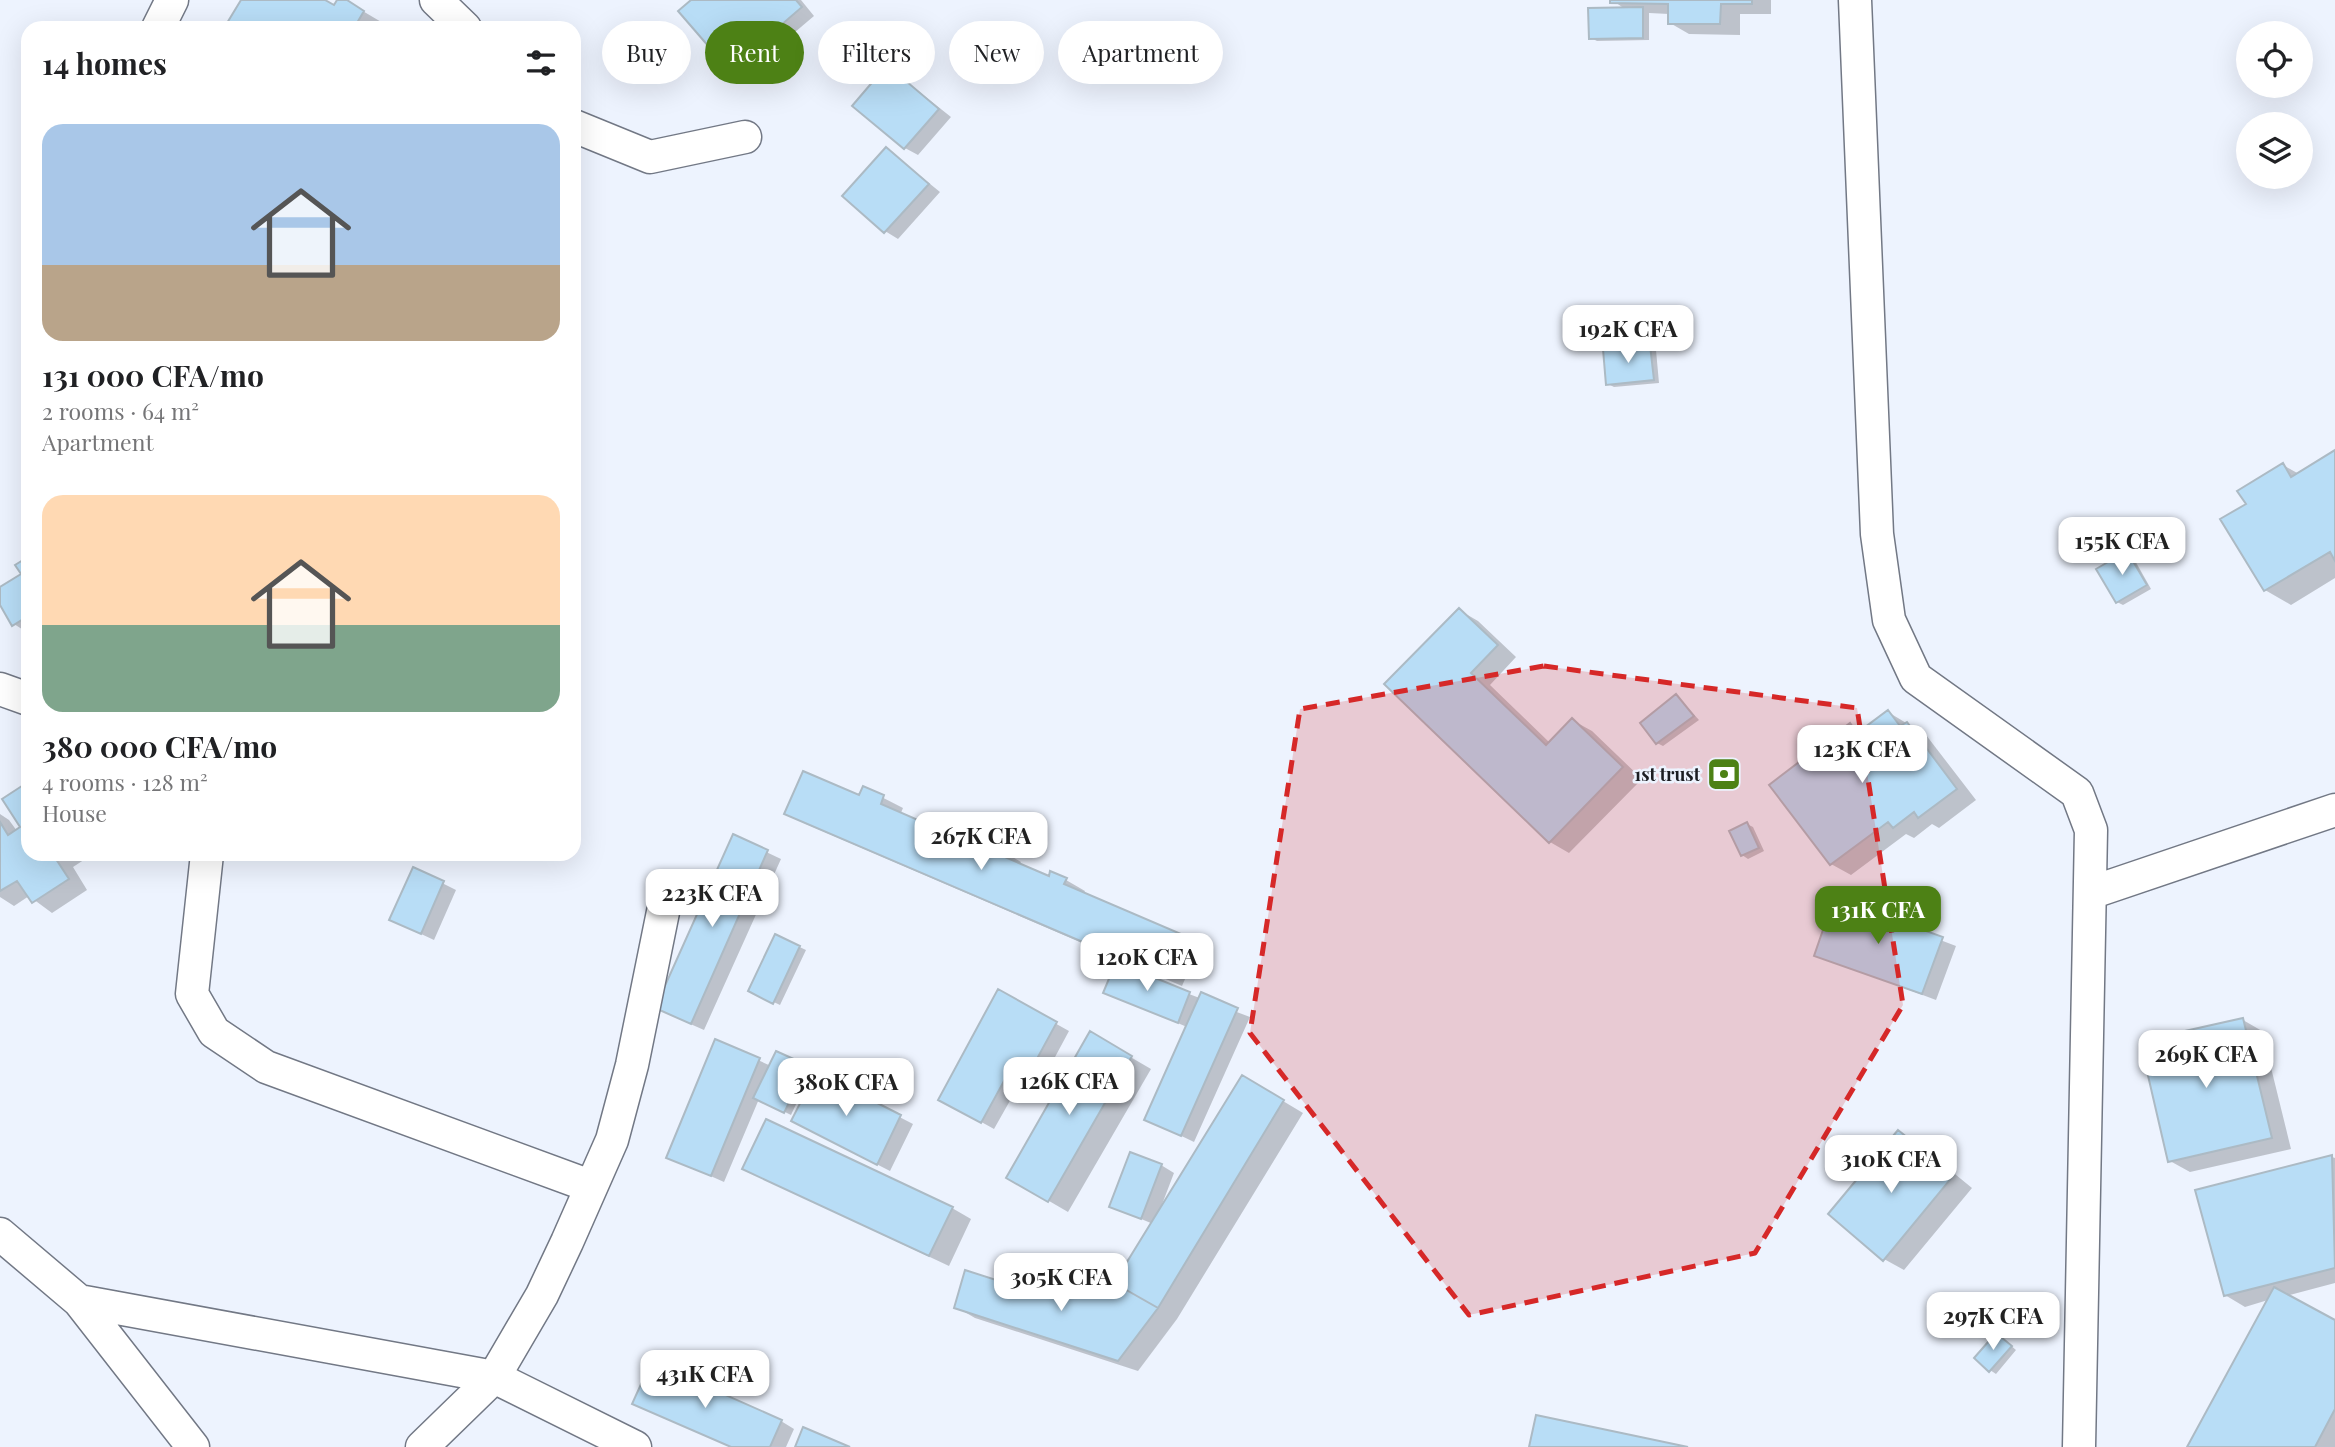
<!DOCTYPE html>
<html lang="en">
<head>
<meta charset="utf-8">
<style>
	:root { --surface:#fff; --page:#f2f2f2; --text:#202124; --muted:#757577; --accent:#4d8115 }
	body { margin:0; font-family:"Playfair Display",serif; background:var(--page); color:var(--text); height:100vh; display:flex; flex-direction:column; font-size:26px; white-space:nowrap }
	* { box-sizing:border-box; margin:0 }
	p { font-size:23px; color:var(--muted) }
	.icon { flex:none; width:38px; height:38px; fill:none; stroke:currentColor; stroke-width:2; stroke-linecap:round; stroke-linejoin:round }
	.map { position:relative; flex:1; overflow:hidden }
	.sheet { position:absolute; left:21px; top:21px; width:560px; height:840px; display:flex; flex-direction:column; background:var(--surface); border-radius:21px; box-shadow:0 7px 28px #0002 }
	.sheet>* { flex:none }
	.top-card { position:absolute; left:602px; top:21px; width:665px; height:63px; display:flex; gap:14px }
	.fabs { position:absolute; left:2236px; top:21px; display:grid; gap:14px }
	.fabs a { display:grid; place-items:center; width:77px; height:77px; border-radius:50%; background:var(--surface); box-shadow:0 7px 28px #0002; font-size:35px }
	.price { position:absolute; translate:-50% -60px; padding:0 16px; border-radius:14px; background:#fff; color:#222; font-size:23px; line-height:46px; filter:drop-shadow(0 2px 4px #0008) }
	.price::after { content:''; position:absolute; left:50%; top:42px; width:21px; height:16px; margin-left:-10px; background:inherit; clip-path:polygon(0 0,100% 0,50% 100%) }
	.price.selected { background:var(--accent); color:#fff }
	ul { padding:0; list-style:none }
	li { display:grid; align-content:center; gap:14px; height:371px; padding:0 21px }
	li span { display:grid; place-items:center; height:217px; border-radius:21px; color:#555 }
	li>.icon { margin-inline-start:auto }
	span .icon { width:126px; height:126px; fill:#fffc; stroke-width:1 }
	li b { font-size:30px }
	h2 { display:flex; justify-content:space-between; align-items:center; height:84px; padding:0 21px; font-size:30px }
	.pill { padding:0 24px; border-radius:32px; background:var(--surface); box-shadow:0 7px 28px #0002; font-size:24px; line-height:63px }
	.pill.selected { background:var(--accent); color:#fff }
	.map>svg:first-child { display:block }
	.shadow { fill:#0003 }
	.building { fill:#b8ddf6; stroke:#acbac4; stroke-width:2 }
	.lines { fill:none; stroke-linecap:round; stroke-linejoin:round }
	.minor-casing { stroke:#727885; stroke-width:35 }
	.minor { stroke:#fff; stroke-width:32 }
	.marked { fill:#d62828; fill-opacity:0.2; stroke:#d62828; stroke-width:5; stroke-dasharray:14 9; stroke-linejoin:round }
	.labels { text-anchor:middle; dominant-baseline:central; stroke-width:5; stroke-linejoin:round; paint-order:stroke }
	.poi-label { font-size:18px; font-weight:bold; fill:#1b1d22; stroke:#edf3fe; text-anchor:end }
</style>
</head>
<body>
<div class="map">
<svg width="2335" height="1447" viewBox="0 0 2335 1447">
	<rect width="100%" height="100%" fill="#edf3fe"/>
	<path class="shadow" d="M 243,0 L 323,0 L 335,7 L 339,0 L 344,0 L 383,23 L 380,28 L 226,28 Z
		M 693,0 L 801,0 L 814,16 L 743,76 L 730,68 Z
		M 1612,0 L 1771,0 L 1771,14 L 1740,14 L 1740,35 L 1689,34 L 1670,23 L 1669,14 L 1649,13 L 1649,40 L 1597,41 L 1591,38 L 1625,9 Z
		M 888,67 L 951,117 L 918,155 L 905,148 Z
		M 887,149 L 940,192 L 898,239 L 885,231 Z
		M 1650,346 L 1656,350 L 1659,383 L 1614,387 L 1608,384 Z
		M 2335,452 L 2335,578 L 2291,605 L 2265,590 L 2248,505 L 2283,465 L 2299,474 Z
		M 2127,553 L 2133,557 L 2151,589 L 2123,605 L 2117,602 Z
		M 28,559 L 28,633 L 14,624 L 0,602 L 0,589 L 24,575 Z
		M 1459,610 L 1478,621 L 1516,657 L 1490,685 L 1550,743 L 1572,720 L 1592,731 L 1642,779 L 1569,853 L 1550,842 L 1386,684 Z
		M 28,636 L 28,647 L 23,639 Z
		M 1677,696 L 1699,720 L 1663,746 L 1657,743 Z
		M 1888,712 L 1926,735 L 1976,800 L 1939,828 L 1932,824 L 1914,838 L 1906,834 L 1851,875 L 1831,864 L 1850,725 L 1862,732 Z
		M 28,784 L 28,854 L 93,854 L 73,867 L 87,890 L 52,913 L 29,896 L 14,906 L 0,897 L 0,814 L 9,820 L 17,831 L 23,828 Z
		M 864,788 L 903,808 L 900,815 L 983,850 L 1001,850 L 1021,862 L 1019,865 L 1049,878 L 1051,874 L 1066,880 L 1085,891 L 1083,895 L 1199,947 L 1182,986 L 806,824 L 787,813 L 860,797 Z
		M 1747,824 L 1753,827 L 1764,851 L 1748,859 L 1742,855 Z
		M 734,837 L 781,859 L 704,1030 L 670,1015 Z
		M 414,869 L 456,890 L 434,940 L 404,926 Z
		M 1835,900 L 1956,946 L 1936,1000 L 1816,955 Z
		M 776,936 L 806,950 L 780,1005 L 757,994 Z
		M 999,992 L 1069,1031 L 1040,1085 L 1024,1076 L 994,1129 L 940,1099 Z
		M 1105,992 L 1189,994 L 1250,1017 L 1194,1142 L 1146,1119 L 1187,1027 Z
		M 2243,1020 L 2262,1031 L 2291,1149 L 2190,1172 L 2170,1161 Z
		M 1091,1034 L 1151,1069 L 1068,1212 L 1008,1177 Z
		M 716,1041 L 771,1066 L 806,1067 L 812,1070 L 791,1115 L 759,1099 L 724,1182 L 668,1157 Z
		M 816,1074 L 913,1124 L 890,1171 L 806,1128 Z
		M 1243,1077 L 1303,1113 L 1177,1319 L 1138,1371 L 975,1318 L 956,1307 L 1045,1298 L 1115,1285 L 1153,1224 L 1111,1206 L 1161,1165 L 1174,1173 L 1161,1207 Z
		M 1898,1132 L 1917,1143 L 1972,1188 L 1904,1270 L 1884,1259 L 1830,1214 Z
		M 2332,1157 L 2335,1158 L 2335,1283 L 2286,1296 L 2335,1322 L 2335,1447 L 2189,1447 L 2268,1300 L 2245,1307 L 2225,1295 L 2197,1191 Z
		M 764,1179 L 952,1208 L 971,1219 L 949,1266 Z
		M 2002,1338 L 2016,1350 L 1996,1374 L 1990,1370 Z
		M 648,1411 L 781,1421 L 794,1429 L 786,1447 L 731,1447 Z"/>
	<path class="building" d="M 241,0 L 325,0 L 334,5 L 337,0 L 347,0 L 364,11 L 354,28 L 224,28 Z
		M 691,0 L 796,0 L 802,7 L 729,70 L 678,11 Z
		M 1610,0 L 1752,0 L 1752,4 L 1721,4 L 1720,24 L 1668,24 L 1668,4 L 1610,3 Z
		M 1643,7 L 1643,38 L 1589,39 L 1588,8 Z
		M 887,65 L 939,109 L 904,149 L 852,106 Z
		M 886,147 L 929,184 L 884,233 L 842,196 Z
		M 1650,345 L 1654,380 L 1606,385 L 1603,349 Z
		M 2335,450 L 2335,561 L 2330,552 L 2264,591 L 2220,519 L 2246,504 L 2237,491 L 2283,463 L 2291,477 Z
		M 2127,551 L 2147,585 L 2116,603 L 2096,569 Z
		M 28,557 L 28,616 L 12,626 L 0,605 L 0,587 L 21,574 L 15,565 Z
		M 1459,608 L 1498,645 L 1471,673 L 1546,745 L 1572,718 L 1623,767 L 1549,843 L 1384,684 Z
		M 1676,694 L 1694,716 L 1656,744 L 1640,723 Z
		M 1888,710 L 1900,726 L 1907,722 L 1957,789 L 1918,818 L 1914,812 L 1893,828 L 1888,822 L 1830,865 L 1769,785 L 1850,723 L 1857,733 Z
		M 803,771 L 859,795 L 863,786 L 884,795 L 881,804 L 982,848 L 985,842 L 1002,849 L 1000,855 L 1049,876 L 1050,871 L 1067,878 L 1064,884 L 1181,934 L 1162,976 L 784,814 Z
		M 28,782 L 28,854 L 57,854 L 54,856 L 69,879 L 32,903 L 17,881 L 0,891 L 0,822 L 8,835 L 20,827 L 2,799 Z
		M 1747,822 L 1759,848 L 1741,856 L 1729,831 Z
		M 733,834 L 768,850 L 691,1024 L 655,1008 Z
		M 413,867 L 444,881 L 421,934 L 389,920 Z
		M 1834,898 L 1943,937 L 1922,994 L 1814,956 Z
		M 775,934 L 800,946 L 773,1004 L 748,991 Z
		M 1116,962 L 1190,992 L 1178,1023 L 1103,993 Z
		M 998,989 L 1057,1022 L 1026,1079 L 1010,1070 L 981,1123 L 938,1100 Z
		M 1201,992 L 1238,1008 L 1181,1136 L 1144,1120 Z
		M 2243,1018 L 2272,1138 L 2168,1162 L 2140,1041 Z
		M 1090,1031 L 1132,1056 L 1048,1202 L 1006,1178 Z
		M 715,1039 L 760,1058 L 711,1176 L 666,1158 Z
		M 776,1051 L 807,1065 L 784,1113 L 753,1098 Z
		M 816,1072 L 901,1115 L 877,1165 L 791,1121 Z
		M 1242,1075 L 1284,1100 L 1158,1308 L 1114,1283 Z
		M 766,1119 L 953,1207 L 929,1256 L 742,1169 Z
		M 1898,1130 L 1954,1175 L 1883,1261 L 1828,1214 Z
		M 1130,1152 L 1162,1164 L 1141,1219 L 1109,1207 Z
		M 2332,1155 L 2335,1268 L 2224,1296 L 2195,1190 Z
		M 965,1270 L 1046,1296 L 1114,1283 L 1158,1308 L 1118,1361 L 954,1308 Z
		M 2274,1287 L 2335,1320 L 2335,1409 L 2315,1447 L 2187,1447 Z
		M 1996,1333 L 2012,1346 L 1989,1372 L 1974,1358 Z
		M 651,1362 L 782,1420 L 770,1447 L 731,1447 L 632,1404 Z
		M 1536,1415 L 1688,1447 L 1529,1447 Z
		M 803,1427 L 850,1447 L 795,1447 Z"/>
	<g class="lines">
		<g class="minor-casing">
			<path id="minor" d="M 436,0 L 465,28
				M 1855,0 L 1877,534 L 1889,620 L 1916,678 L 2077,793 L 2091,830 L 2079,1447
				M 158,28 L 172,0
				M 574,126 L 650,157 L 745,137
				M 0,689 L 28,699
				M 207,854 L 192,994 L 214,1032 L 266,1067 L 590,1186
				M 2090,893 L 2335,810
				M 0,1234 L 79,1301 L 193,1447
				M 79,1301 L 494,1377 L 635,1447
				M 422,1447 L 494,1377 L 542,1295 L 567,1242 L 612,1140 L 632,1065 L 663,912"/>
		</g>
		<use href="#minor" class="minor"/>
	</g>
	<path class="marked" d="M 1544,666 L 1857,708 L 1903,1005 L 1755,1253 L 1469,1315 L 1250,1033 L 1300,709 Z"/>
	<defs>
		<g id="bank-square" transform="scale(1.75)"><rect x="-9" y="-9" width="18" height="18" rx="4" fill="#4d8115" stroke="#edf3fe"/><path d="M-6-4H6V4H-6ZM0-2.3a2.3 2.3 0 1 0 0 4.6a2.3 2.3 0 1 0 0-4.6Z" fill="#fff"/></g>
	</defs>
	<g fill-rule="evenodd">
		<use href="#bank-square" x="1724" y="774"/>
	</g>
	<g class="labels">
		<g class="poi-label">
			<text x="1700" y="774">1st trust</text>
		</g>
	</g>
</svg>
<div class="fabs">
<a><svg class="icon" aria-label="locate" viewBox="0 0 24 24"><circle cx="12" cy="12" r="6"/><path d="M12 2v4M12 18v4M2 12h4M18 12h4"/></svg></a>
<a><svg class="icon" aria-label="layers" viewBox="0 0 24 24"><path d="M12 4l9 5-9 5-9-5zM3 14l9 5 9-5"/></svg></a>
</div>
<b class="price" style="left:1628px;top:365px">192K CFA</b>
<b class="price" style="left:2122px;top:577px">155K CFA</b>
<b class="price" style="left:1862px;top:785px">123K CFA</b>
<b class="price" style="left:981px;top:872px">267K CFA</b>
<b class="price" style="left:712px;top:929px">223K CFA</b>
<b class="price selected" style="left:1878px;top:946px">131K CFA</b>
<b class="price" style="left:1147px;top:993px">120K CFA</b>
<b class="price" style="left:2206px;top:1090px">269K CFA</b>
<b class="price" style="left:1069px;top:1117px">126K CFA</b>
<b class="price" style="left:846px;top:1118px">380K CFA</b>
<b class="price" style="left:1891px;top:1195px">310K CFA</b>
<b class="price" style="left:1061px;top:1313px">305K CFA</b>
<b class="price" style="left:1993px;top:1352px">297K CFA</b>
<b class="price" style="left:705px;top:1410px">431K CFA</b>
<div class="top-card">
<a class="pill">Buy</a>
<a class="pill selected">Rent</a>
<a class="pill">Filters</a>
<a class="pill">New</a>
<a class="pill">Apartment</a>
</div>
<section class="sheet">
<h2>14 homes<svg class="icon" aria-label="filters" viewBox="0 0 24 24"><path d="M4 7h16M4 17h16"/><circle cx="9" cy="7" r="2"/><circle cx="15" cy="17" r="2"/></svg></h2>
<ul>
<li><span style="background:linear-gradient(#a9c7e8 65%,#b9a48a 0)"><svg class="icon" aria-label="home" viewBox="0 0 24 24"><path d="M3 11l9-7 9 7M6 9v11h12V9"/></svg></span><div><b>131 000 CFA/mo</b><p>2 rooms · 64 m²</p><p>Apartment</p></div></li>
<li><span style="background:linear-gradient(#ffd9b3 60%,#7fa58c 0)"><svg class="icon" aria-label="home" viewBox="0 0 24 24"><path d="M3 11l9-7 9 7M6 9v11h12V9"/></svg></span><div><b>380 000 CFA/mo</b><p>4 rooms · 128 m²</p><p>House</p></div></li>
</ul>
</section>
</div>
</body>
</html>
